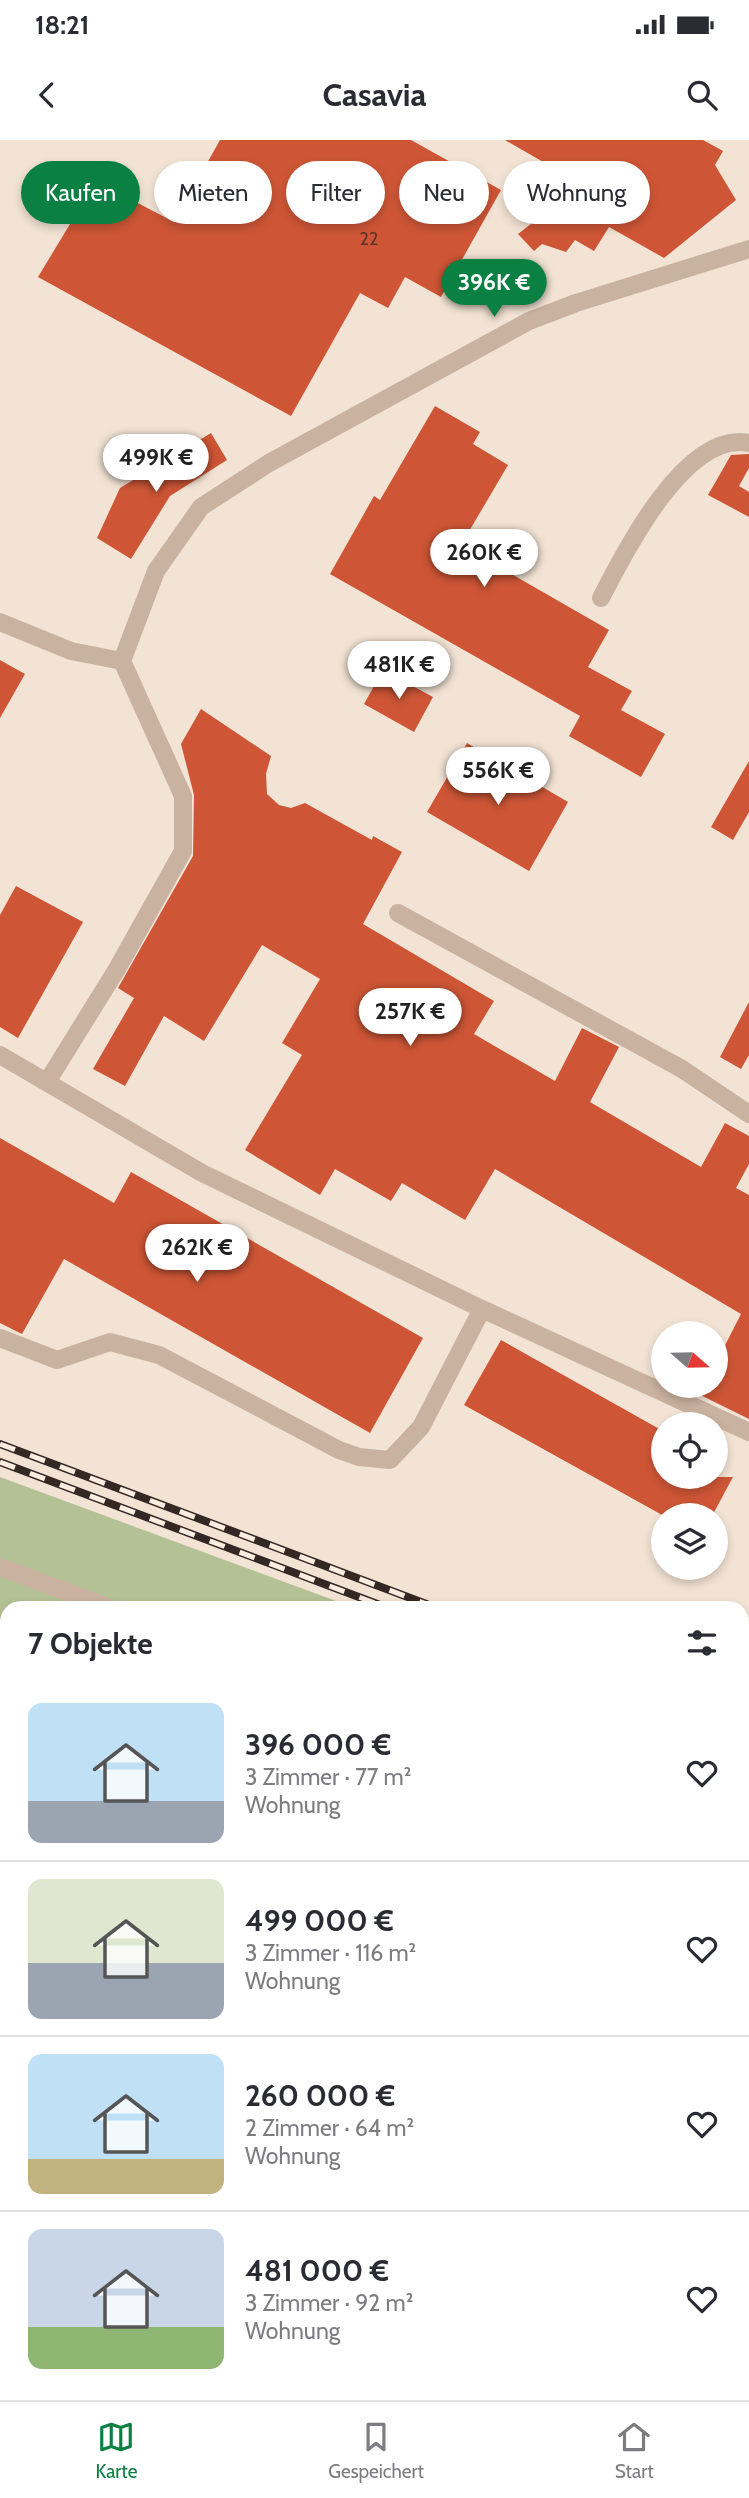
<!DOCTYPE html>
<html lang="de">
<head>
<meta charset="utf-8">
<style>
	:root { --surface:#fff; --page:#f2f2f3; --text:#2b2b33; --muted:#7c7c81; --line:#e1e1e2; --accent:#0b8043 }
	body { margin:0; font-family:Cabin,sans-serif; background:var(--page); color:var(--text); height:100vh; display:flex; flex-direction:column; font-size:26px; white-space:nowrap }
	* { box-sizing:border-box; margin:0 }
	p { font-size:23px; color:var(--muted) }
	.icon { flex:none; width:38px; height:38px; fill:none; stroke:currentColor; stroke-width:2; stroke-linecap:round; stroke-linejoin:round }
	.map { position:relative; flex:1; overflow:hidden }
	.details { position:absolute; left:0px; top:1461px; width:749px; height:800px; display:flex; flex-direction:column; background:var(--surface); border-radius:21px 21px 0 0; box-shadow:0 4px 10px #0003 }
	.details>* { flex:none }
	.top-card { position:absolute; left:21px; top:21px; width:707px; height:63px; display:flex; gap:14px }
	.needle { width:46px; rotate:110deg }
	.controls { position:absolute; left:651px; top:1181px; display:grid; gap:14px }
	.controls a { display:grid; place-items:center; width:77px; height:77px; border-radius:50%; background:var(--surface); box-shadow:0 4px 10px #0003; font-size:35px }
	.price { position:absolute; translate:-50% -60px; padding:0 16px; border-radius:24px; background:#fff; color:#222; font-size:23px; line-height:46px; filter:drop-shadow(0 2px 4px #0008) }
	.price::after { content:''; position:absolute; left:50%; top:42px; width:21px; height:16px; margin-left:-10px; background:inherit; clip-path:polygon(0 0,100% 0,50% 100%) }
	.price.active { background:var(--accent); color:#fff }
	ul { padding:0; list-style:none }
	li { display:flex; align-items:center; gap:21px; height:175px; padding:0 28px }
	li+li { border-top:2px solid var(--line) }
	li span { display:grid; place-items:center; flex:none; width:196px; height:140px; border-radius:14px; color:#555 }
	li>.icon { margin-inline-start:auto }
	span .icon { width:84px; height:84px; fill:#fffc; stroke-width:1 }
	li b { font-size:30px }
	h2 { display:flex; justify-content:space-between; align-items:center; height:84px; padding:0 28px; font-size:30px }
	.pill { padding:0 24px; border-radius:32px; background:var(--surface); box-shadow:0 4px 10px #0003; font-size:24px; line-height:63px }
	.pill.active { background:var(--accent); color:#fff }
	.status { display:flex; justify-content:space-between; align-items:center; height:49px; padding:0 35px; background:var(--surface); direction:ltr }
	.status svg { height:19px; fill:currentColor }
	header { display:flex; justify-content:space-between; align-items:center; height:91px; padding:0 28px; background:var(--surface); font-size:32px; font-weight:800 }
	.tab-bar { display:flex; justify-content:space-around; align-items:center; height:98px; border-top:2px solid var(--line); background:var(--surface); font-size:19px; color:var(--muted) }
	.tab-bar a { display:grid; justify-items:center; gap:4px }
	.tab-bar .active { color:var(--accent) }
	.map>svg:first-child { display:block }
	.green { fill:#b3c194 }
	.building { fill:#ce5636 }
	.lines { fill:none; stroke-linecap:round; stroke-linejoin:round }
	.minor { stroke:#cab2a0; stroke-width:18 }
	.rail-casing { stroke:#332824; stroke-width:8 }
	.rail { stroke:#faede0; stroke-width:5; stroke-dasharray:16; stroke-linecap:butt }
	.labels { text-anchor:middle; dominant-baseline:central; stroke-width:5; stroke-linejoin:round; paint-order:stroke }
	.number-label { font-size:18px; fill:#5a3428 }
</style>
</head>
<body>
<div class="status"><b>18:21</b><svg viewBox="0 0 49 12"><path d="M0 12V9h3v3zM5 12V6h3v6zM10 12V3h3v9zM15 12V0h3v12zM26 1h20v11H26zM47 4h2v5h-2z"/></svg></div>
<header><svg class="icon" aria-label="back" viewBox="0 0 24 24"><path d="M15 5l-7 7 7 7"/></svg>Casavia<svg class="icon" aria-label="search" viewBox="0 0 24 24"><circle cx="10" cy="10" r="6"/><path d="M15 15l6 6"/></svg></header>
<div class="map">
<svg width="749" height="2260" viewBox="0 0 749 2260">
	<rect width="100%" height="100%" fill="#f2e3d4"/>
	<path class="green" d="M 0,1337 L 355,1468 L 7,1468 L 7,2254 L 742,2254 L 742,1588 L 749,1590 L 749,2260 L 0,2260 Z"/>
	<path class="building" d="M 220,0 L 411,0 L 501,50 L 441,157 L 405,137 L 388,168 L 360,153 L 291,276 L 38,137 L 96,41 L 174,82 Z
		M 505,0 L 703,0 L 723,11 L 715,25 L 736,60 L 664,118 L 609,87 L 594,111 L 575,100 L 566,112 L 542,104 L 534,111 L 518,94 L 562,60 L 533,44 L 545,23 Z
		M 435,266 L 480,292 L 473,304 L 508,325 L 461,405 L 609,490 L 588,527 L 632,551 L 621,570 L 665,594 L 641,637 L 569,596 L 580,576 L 330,434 L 374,356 L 380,360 Z
		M 211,293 L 227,320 L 170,356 L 131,419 L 97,398 L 120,348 Z
		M 749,314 L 749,328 L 739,346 L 749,352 L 749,377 L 708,355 L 731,315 Z
		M 0,520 L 25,534 L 0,578 Z
		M 383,530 L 433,557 L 414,592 L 364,564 Z
		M 201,569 L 271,616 L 266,634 L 267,654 L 279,665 L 291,668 L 305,663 L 372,700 L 373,696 L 402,712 L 363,784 L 494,861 L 474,894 L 555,941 L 582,888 L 619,907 L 590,962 L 701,1027 L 725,983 L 749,996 L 749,1024 L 736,1048 L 749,1055 L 749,1279 L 682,1246 L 716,1246 L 716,1223 L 741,1174 L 495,1029 L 465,1080 L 402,1043 L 391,1061 L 335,1029 L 320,1055 L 245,1010 L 302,915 L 282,903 L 320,839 L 262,805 L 204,901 L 164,876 L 125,946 L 93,929 L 134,858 L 118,848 L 193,716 L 194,655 L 181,604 Z
		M 467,603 L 568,662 L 529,731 L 427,672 Z
		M 749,621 L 749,672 L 733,700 L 711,687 Z
		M 16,746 L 83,782 L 18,898 L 0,887 L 0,775 Z
		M 749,862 L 749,915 L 741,929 L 720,917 Z
		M 0,998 L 114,1063 L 131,1032 L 423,1198 L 370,1293 L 64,1119 L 22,1194 L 0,1183 Z
		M 501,1200 L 663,1291 L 663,1337 L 733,1337 L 712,1376 L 664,1376 L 464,1265 Z"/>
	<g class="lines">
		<path class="minor" d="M 601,458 C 625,411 686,290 749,303
			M 0,482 L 71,511 L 122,521 L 156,431 L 201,367 L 269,323 L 529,181 L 576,163 L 749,109
			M 398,773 L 682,929 L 749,974
			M 0,915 L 202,1033 L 482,1169
			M 47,942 L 117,829 L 183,711 L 183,656 L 122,521
			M 0,1198 L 57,1220 L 110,1202 L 159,1215 L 339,1310 L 359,1317 L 390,1320 L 421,1287 L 482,1169 L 749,1292
			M 0,1427 L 110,1468
			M 742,1662 L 749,1663"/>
		<g class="rail-casing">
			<path id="rail" d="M 0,1304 L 437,1468
				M 0,1322 L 388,1468
				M 742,1558 L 749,1559
				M 742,1575 L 749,1576"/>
		</g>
		<use href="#rail" class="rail"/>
	</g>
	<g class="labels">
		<g class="number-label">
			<text x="369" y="99">22</text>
		</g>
	</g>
</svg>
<div class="controls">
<a><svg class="needle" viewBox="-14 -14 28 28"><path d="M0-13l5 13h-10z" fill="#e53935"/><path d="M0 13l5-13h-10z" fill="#7c7c81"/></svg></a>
<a><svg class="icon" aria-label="locate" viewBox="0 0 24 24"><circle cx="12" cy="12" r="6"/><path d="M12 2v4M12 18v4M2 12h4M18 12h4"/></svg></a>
<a><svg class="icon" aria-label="layers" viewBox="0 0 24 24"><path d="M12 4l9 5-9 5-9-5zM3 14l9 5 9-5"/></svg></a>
</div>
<b class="price active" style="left:494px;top:179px">396K €</b>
<b class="price" style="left:156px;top:354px">499K €</b>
<b class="price" style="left:484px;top:449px">260K €</b>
<b class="price" style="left:399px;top:561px">481K €</b>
<b class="price" style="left:498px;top:667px">556K €</b>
<b class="price" style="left:410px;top:908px">257K €</b>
<b class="price" style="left:197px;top:1144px">262K €</b>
<div class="top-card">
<a class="pill active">Kaufen</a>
<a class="pill">Mieten</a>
<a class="pill">Filter</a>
<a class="pill">Neu</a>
<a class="pill">Wohnung</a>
</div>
<section class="details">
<h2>7 Objekte<svg class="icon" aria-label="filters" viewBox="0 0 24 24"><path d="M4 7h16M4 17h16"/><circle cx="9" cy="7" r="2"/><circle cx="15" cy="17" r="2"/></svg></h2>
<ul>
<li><span style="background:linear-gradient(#bfe0f5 70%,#9aa5b1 0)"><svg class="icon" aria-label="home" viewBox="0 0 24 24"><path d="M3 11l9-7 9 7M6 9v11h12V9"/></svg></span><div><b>396 000 €</b><p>3 Zimmer · 77 m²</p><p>Wohnung</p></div><svg class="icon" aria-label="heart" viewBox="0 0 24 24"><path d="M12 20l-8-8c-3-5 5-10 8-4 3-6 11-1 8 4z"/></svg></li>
<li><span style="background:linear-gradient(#dfe7d0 60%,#9aa5b1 0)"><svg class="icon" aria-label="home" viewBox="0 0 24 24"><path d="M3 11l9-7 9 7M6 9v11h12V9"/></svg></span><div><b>499 000 €</b><p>3 Zimmer · 116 m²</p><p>Wohnung</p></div><svg class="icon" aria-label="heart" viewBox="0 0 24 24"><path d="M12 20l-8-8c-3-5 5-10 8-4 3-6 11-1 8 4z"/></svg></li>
<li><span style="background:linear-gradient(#bfe0f5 75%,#c2b280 0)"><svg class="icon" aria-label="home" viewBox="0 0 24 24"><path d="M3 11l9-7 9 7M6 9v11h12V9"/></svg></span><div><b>260 000 €</b><p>2 Zimmer · 64 m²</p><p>Wohnung</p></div><svg class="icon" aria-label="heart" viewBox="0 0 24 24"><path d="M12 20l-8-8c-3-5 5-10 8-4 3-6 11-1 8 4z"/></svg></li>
<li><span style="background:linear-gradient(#c9d6e8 70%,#8fb573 0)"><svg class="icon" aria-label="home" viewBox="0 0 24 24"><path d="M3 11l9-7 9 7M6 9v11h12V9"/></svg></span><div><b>481 000 €</b><p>3 Zimmer · 92 m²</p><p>Wohnung</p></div><svg class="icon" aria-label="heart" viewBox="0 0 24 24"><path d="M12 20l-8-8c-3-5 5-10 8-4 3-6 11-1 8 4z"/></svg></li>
</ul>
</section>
</div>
<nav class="tab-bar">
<a class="active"><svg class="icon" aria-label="map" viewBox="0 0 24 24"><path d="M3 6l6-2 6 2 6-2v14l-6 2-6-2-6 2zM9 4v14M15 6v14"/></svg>Karte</a>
<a><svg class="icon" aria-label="saved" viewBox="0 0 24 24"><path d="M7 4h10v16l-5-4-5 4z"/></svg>Gespeichert</a>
<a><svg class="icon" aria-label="home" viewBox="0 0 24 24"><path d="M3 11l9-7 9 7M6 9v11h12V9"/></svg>Start</a>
</nav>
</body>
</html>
